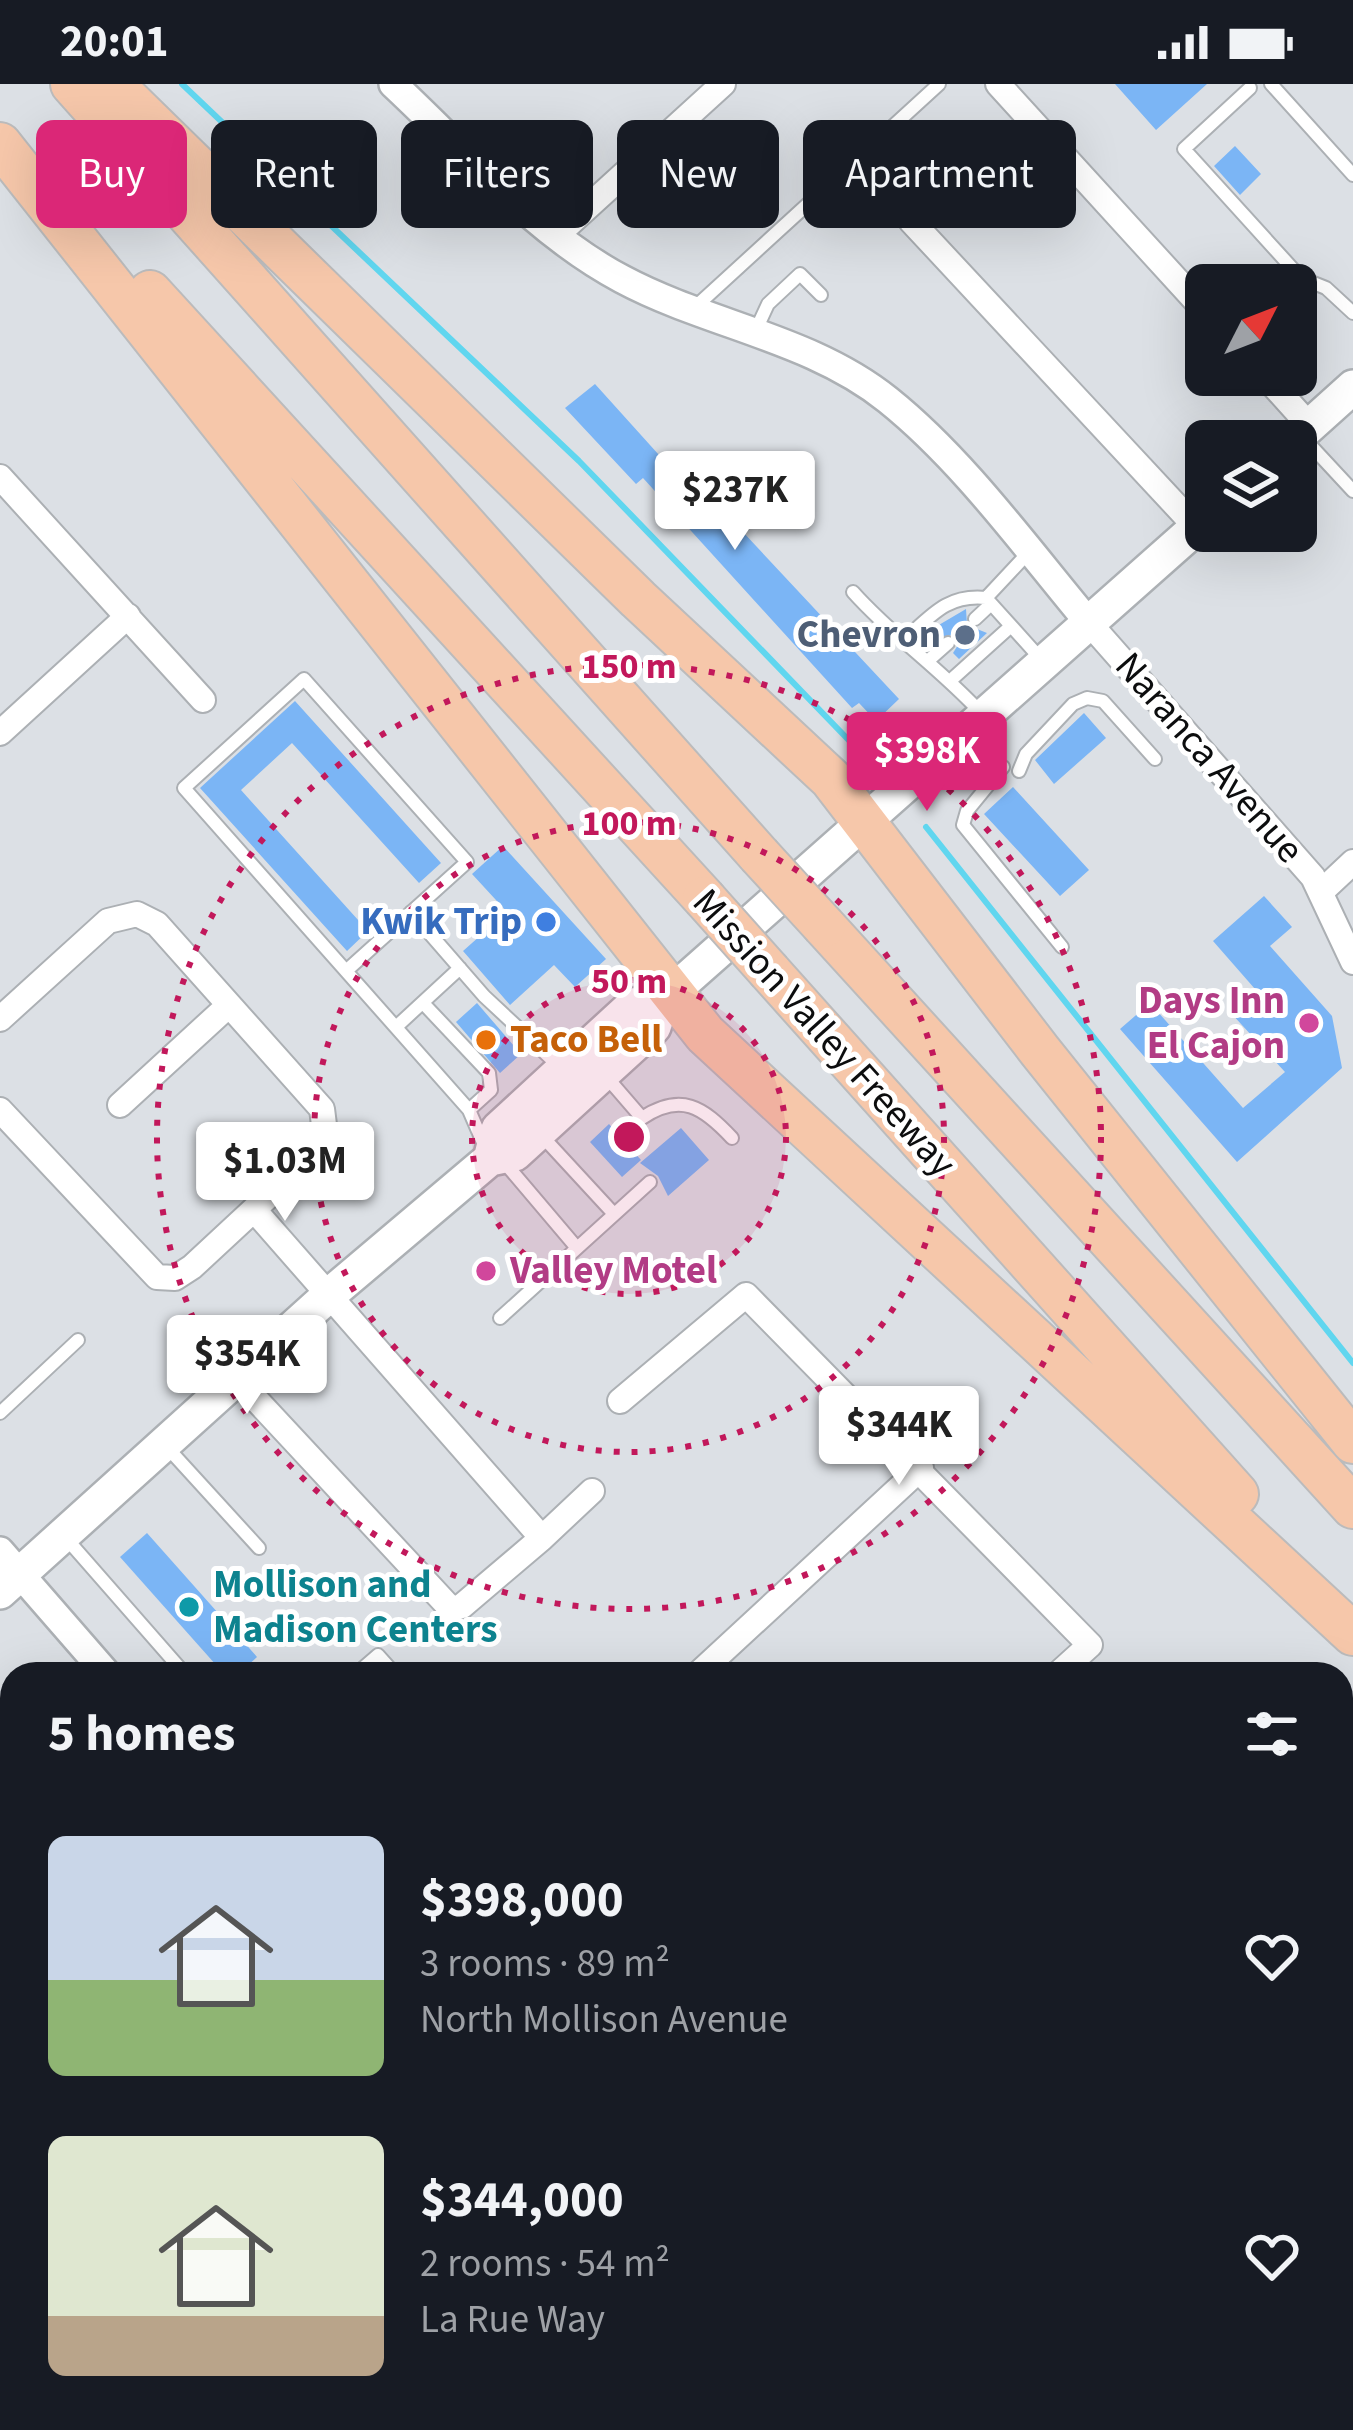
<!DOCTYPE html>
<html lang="en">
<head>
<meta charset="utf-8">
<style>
	:root { --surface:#171b24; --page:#242831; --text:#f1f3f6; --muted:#9ea1a6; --accent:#db2777 }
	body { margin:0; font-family:"Source Sans 3",sans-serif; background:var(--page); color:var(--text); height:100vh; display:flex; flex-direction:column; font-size:45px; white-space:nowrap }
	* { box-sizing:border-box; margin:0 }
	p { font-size:39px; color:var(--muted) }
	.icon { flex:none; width:66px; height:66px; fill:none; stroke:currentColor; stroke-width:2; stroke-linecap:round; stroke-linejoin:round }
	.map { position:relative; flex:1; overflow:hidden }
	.panel { position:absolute; left:0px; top:1578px; width:1353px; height:768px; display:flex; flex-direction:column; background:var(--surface); border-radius:36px 36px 0 0; box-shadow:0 12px 48px #0002 }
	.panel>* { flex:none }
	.banner { position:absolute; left:36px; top:36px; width:1281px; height:108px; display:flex; gap:24px }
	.needle { width:78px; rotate:48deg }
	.buttons { position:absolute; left:1185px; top:180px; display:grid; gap:24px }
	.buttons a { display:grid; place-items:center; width:132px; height:132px; border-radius:18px; background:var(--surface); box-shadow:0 12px 48px #0002; font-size:60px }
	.price { position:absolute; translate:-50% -102px; padding:0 27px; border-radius:12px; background:#fff; color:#222; font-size:39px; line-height:78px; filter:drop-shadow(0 3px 6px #0008) }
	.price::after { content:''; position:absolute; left:50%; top:72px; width:36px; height:27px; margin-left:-18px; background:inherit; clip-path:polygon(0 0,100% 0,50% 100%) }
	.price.selected { background:var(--accent); color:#fff }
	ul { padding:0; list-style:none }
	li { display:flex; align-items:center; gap:36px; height:300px; padding:0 48px }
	li span { display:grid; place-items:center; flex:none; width:336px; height:240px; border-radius:18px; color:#555 }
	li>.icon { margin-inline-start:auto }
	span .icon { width:144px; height:144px; fill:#fffc; stroke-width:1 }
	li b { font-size:51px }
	h2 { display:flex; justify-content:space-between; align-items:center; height:144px; padding:0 48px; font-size:51px }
	.tag { padding:0 42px; border-radius:18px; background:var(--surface); box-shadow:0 12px 48px #0002; font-size:42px; line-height:108px }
	.tag.selected { background:var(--accent); color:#fff }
	.status { display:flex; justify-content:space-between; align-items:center; height:84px; padding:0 60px; background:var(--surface); direction:ltr }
	.status svg { height:33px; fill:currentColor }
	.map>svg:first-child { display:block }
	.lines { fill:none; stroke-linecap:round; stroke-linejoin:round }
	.stream { stroke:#60d6ef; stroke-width:6 }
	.building { fill:#7bb5f5 }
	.service-casing { stroke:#acb0b4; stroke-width:16 }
	.minor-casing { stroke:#acb0b4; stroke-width:28 }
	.tertiary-casing { stroke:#acb0b4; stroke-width:32 }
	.secondary-casing { stroke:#acb0b4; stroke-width:38 }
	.motorway-casing { stroke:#bbbbbc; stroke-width:46 }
	.service { stroke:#fff; stroke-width:12 }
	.minor { stroke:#fff; stroke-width:24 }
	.tertiary { stroke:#fff; stroke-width:27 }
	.secondary { stroke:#fff; stroke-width:33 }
	.motorway { stroke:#f6c7aa; stroke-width:42 }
	.motorway-bridge-casing { stroke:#bbbbbc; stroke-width:46; stroke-linecap:butt }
	.motorway-bridge { stroke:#f6c7aa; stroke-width:42 }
	.ring { fill:none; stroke:#c2185b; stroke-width:6; stroke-dasharray:6 12 }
	.service-dot { fill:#5c6f8a; stroke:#fff; stroke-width:4.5 }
	.shop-dot { fill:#3f7fe0; stroke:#fff; stroke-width:4.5 }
	.hotel-dot { fill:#d1479c; stroke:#fff; stroke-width:4.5 }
	.food-dot { fill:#e8710a; stroke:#fff; stroke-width:4.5 }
	.culture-dot { fill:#0f9aa8; stroke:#fff; stroke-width:4.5 }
	.labels { text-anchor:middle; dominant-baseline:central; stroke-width:10; stroke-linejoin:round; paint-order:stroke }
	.service-label { font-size:39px; font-weight:bold; fill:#4e5e75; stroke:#fff; text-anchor:end }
	.street-label { font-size:39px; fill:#0c0d0e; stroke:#fff }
	.shop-label { font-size:39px; font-weight:bold; fill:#366cbe; stroke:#fff; text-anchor:end }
	.hotel-label { font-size:39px; font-weight:bold; fill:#b23c85; stroke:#fff; text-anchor:end }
	.food-label { font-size:39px; font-weight:bold; fill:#c56008; stroke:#fff; text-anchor:start }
	.culture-label { font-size:39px; font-weight:bold; fill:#0d838f; stroke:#fff; text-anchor:start }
	.centre { fill:#c2185b; stroke:#fff; stroke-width:6 }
	.ring-label { font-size:36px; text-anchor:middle; font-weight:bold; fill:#c2185b; stroke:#fff; stroke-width:10; stroke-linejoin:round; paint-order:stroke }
</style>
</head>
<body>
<div class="status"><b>20:01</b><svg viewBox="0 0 49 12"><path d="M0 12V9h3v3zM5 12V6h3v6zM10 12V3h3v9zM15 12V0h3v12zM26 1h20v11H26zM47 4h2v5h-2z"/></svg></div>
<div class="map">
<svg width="1353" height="2346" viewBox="0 0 1353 2346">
	<rect width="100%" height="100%" fill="#dce0e5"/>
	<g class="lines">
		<path class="stream" d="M 182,0 L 579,377 L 865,673
			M 926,743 L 1353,1279"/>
	</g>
	<path class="building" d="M 1115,0 L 1207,0 L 1156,46 Z
		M 1235,62 L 1261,90 L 1240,111 L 1214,82 Z
		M 595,300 L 659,371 L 671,371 L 899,615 L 876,637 L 859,619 L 852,624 L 643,394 L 636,400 L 565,324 Z
		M 966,525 L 967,541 L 987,549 L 959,575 L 953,569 L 958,561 L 955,551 L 939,553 L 932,545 Z
		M 295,617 L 441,779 L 419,799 L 292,659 L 241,706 L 368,847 L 347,867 L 200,704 Z
		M 1084,629 L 1106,654 L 1054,700 L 1035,676 Z
		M 1013,703 L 1089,786 L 1060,812 L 984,730 Z
		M 503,762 L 606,875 L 575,903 L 554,881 L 510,921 L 463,867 L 507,828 L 472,790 Z
		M 1264,812 L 1292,843 L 1270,862 L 1332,932 L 1342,984 L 1237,1078 L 1120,945 L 1150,919 L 1243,1024 L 1285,988 L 1230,928 L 1255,905 L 1213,857 Z
		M 477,919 L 521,970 L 500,989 L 456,938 Z
		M 609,1040 L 641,1076 L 622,1093 L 590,1058 Z
		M 681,1044 L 709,1076 L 668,1112 L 658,1092 L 640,1079 Z
		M 147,1449 L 257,1573 L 238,1590 L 224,1590 L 120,1473 Z"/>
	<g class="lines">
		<g class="service-casing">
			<path id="service" d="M 1271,0 L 1353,91
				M 1250,4 L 1184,65 L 1301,194 L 1326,204 L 1353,229
				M 833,96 L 869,135
				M 692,226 L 939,0
				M 755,248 L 768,220 L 800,190 L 821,211
				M 1301,351 L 1353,407
				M 1029,468 L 986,514 L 1040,574
				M 853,508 C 893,553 941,585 982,630
				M 975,535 L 991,520
				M 903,557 C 931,532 947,510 986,514
				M 930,575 L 948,559
				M 951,596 L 1011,542
				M 1003,683 L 967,727 L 963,741 L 1062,863
				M 1019,687 L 1026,670 L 1073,620 L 1087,614 L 1103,617 L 1155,675
				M 411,828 L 484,912 L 560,983
				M 346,887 L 467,778 L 304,595 L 184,704 L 469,1026 L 485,1063
				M 423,919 L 489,989 L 491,1006 L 469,1026
				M 396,943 L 460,884
				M 604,990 L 642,1034 C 681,1008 703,1023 732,1054
				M 542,1052 L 614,1130
				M 504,1078 L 577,1164
				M 500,1234 L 650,1098
				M 0,1329 L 78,1256
				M 165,1361 L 259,1464
				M 65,1453 L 185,1590
				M 356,1590 L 378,1571 L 395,1590
				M 546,2346 L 559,2334
				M 646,2346 L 659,2334"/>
		</g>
		<g class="minor-casing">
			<path id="minor" d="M 998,0 L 1206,228
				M 911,137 L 1197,444
				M 556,152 L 723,0
				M 1264,291 L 1310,342
				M 0,393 L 203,616
				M 1090,540 L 1313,793 L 1353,878
				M 0,649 L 128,532
				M 1321,808 L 1353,778
				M 0,935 L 108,837 L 137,830 L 157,840 L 322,1025 L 325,1049 L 318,1066 L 192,1183 L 175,1194 L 157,1193 L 0,1026
				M 120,1021 L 229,921
				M 237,1295 L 451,1525 L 462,1522 L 542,1454 L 255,1127
				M 620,1317 L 746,1211 L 1090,1561 L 1058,1590
				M 542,1454 L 592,1407
				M 698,1590 L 921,1384
				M 1341,1677 L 1353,1680
				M 0,1893 L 12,1881
				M 1341,2193 L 1353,2182
				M 0,2216 L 12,2205
				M 1341,2285 L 1353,2298
				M 1172,2346 L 1185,2334"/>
		</g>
		<g class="tertiary-casing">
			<path id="tertiary" d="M 393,0 C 465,67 535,149 622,195 C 708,241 811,254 888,316 C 964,377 1027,465 1090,540
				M 0,1467 L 107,1590
				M 770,2334 L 780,2346"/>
		</g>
		<g class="secondary-casing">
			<path id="secondary" d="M 1293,357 L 1353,303
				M 671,909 L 1206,435
				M 0,1508 L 328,1212 L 490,1075 L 515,1070 L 654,943 L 662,918 L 633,921 L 562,986 L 498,1045 L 490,1075"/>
		</g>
		<g class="motorway-casing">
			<path id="motorway" d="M 72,0 L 759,771
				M 112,0 L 638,515 L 831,695 L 1040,967 L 1353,1358
				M 0,60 L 705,950 L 1353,1550
				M 150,208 L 704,814
				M 824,842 L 1353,1423
				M 770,888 L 1237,1410"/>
		</g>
		<use href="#service" class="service"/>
		<use href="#minor" class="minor"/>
		<use href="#tertiary" class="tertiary"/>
		<use href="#secondary" class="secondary"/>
		<use href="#motorway" class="motorway"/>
		<g class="motorway-bridge-casing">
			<path id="motorway-bridge" d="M 759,771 L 824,842
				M 704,814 L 770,888"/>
		</g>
		<use href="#motorway-bridge" class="motorway-bridge"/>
	</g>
	<circle cx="629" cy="1053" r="157" fill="#c2185b" fill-opacity=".12"/>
	<g class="ring">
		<circle cx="629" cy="1053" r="157"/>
		<circle cx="629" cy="1053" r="315"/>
		<circle cx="629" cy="1053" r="472"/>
	</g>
	<circle class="service-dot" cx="965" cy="551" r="12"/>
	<circle class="shop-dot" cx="546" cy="838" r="12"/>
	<g class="hotel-dot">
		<circle cx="1309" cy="939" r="12"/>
		<circle cx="486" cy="1187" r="12"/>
	</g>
	<circle class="food-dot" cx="486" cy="956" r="12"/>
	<circle class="culture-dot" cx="189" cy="1523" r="12"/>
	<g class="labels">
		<g class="service-label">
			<text x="941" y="551">Chevron</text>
		</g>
		<g class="street-label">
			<text transform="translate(1209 674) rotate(49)">Naranca Avenue</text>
			<text transform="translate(824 949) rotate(48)">Mission Valley Freeway</text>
		</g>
		<g class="shop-label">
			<text x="522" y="838">Kwik Trip</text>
		</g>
		<g class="hotel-label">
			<text x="1285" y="917">Days Inn<tspan x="1285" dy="45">El Cajon</tspan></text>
			<text x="510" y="1187" text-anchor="start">Valley Motel</text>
		</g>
		<g class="food-label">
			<text x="510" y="956">Taco Bell</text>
		</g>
		<g class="culture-label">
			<text x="213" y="1501">Mollison and<tspan x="213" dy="45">Madison Centers</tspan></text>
		</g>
	</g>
	<circle cx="629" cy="1053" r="18" class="centre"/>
	<g class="ring-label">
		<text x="629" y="594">150 m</text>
		<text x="629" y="751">100 m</text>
		<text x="629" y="909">50 m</text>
	</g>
</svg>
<div class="buttons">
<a><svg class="needle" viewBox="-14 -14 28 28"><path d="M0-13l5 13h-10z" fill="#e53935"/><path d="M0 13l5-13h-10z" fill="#9ea1a6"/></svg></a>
<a><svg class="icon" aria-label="layers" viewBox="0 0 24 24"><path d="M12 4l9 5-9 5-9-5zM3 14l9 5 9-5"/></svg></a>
</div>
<b class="price" style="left:735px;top:469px">$237K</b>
<b class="price selected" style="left:927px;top:730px">$398K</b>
<b class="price" style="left:285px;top:1140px">$1.03M</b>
<b class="price" style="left:247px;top:1333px">$354K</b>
<b class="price" style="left:899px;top:1404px">$344K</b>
<div class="banner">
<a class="tag selected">Buy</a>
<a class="tag">Rent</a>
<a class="tag">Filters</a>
<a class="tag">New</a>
<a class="tag">Apartment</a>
</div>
<section class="panel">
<h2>5 homes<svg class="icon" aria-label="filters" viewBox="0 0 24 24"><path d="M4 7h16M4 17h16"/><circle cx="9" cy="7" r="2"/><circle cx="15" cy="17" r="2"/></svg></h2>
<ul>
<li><span style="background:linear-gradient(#c9d6e8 60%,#8fb573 0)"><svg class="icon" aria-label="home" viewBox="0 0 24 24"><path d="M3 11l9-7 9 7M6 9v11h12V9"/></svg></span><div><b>$398,000</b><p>3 rooms · 89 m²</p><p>North Mollison Avenue</p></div><svg class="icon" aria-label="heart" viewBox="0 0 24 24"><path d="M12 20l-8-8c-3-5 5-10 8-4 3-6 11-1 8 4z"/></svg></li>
<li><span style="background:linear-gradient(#dfe7d0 75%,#b9a48a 0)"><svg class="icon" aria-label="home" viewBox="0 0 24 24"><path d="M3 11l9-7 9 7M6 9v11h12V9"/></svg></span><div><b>$344,000</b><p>2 rooms · 54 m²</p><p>La Rue Way</p></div><svg class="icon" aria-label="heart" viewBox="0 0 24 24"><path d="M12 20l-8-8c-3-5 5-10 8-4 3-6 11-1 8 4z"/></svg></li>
</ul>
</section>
</div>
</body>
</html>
